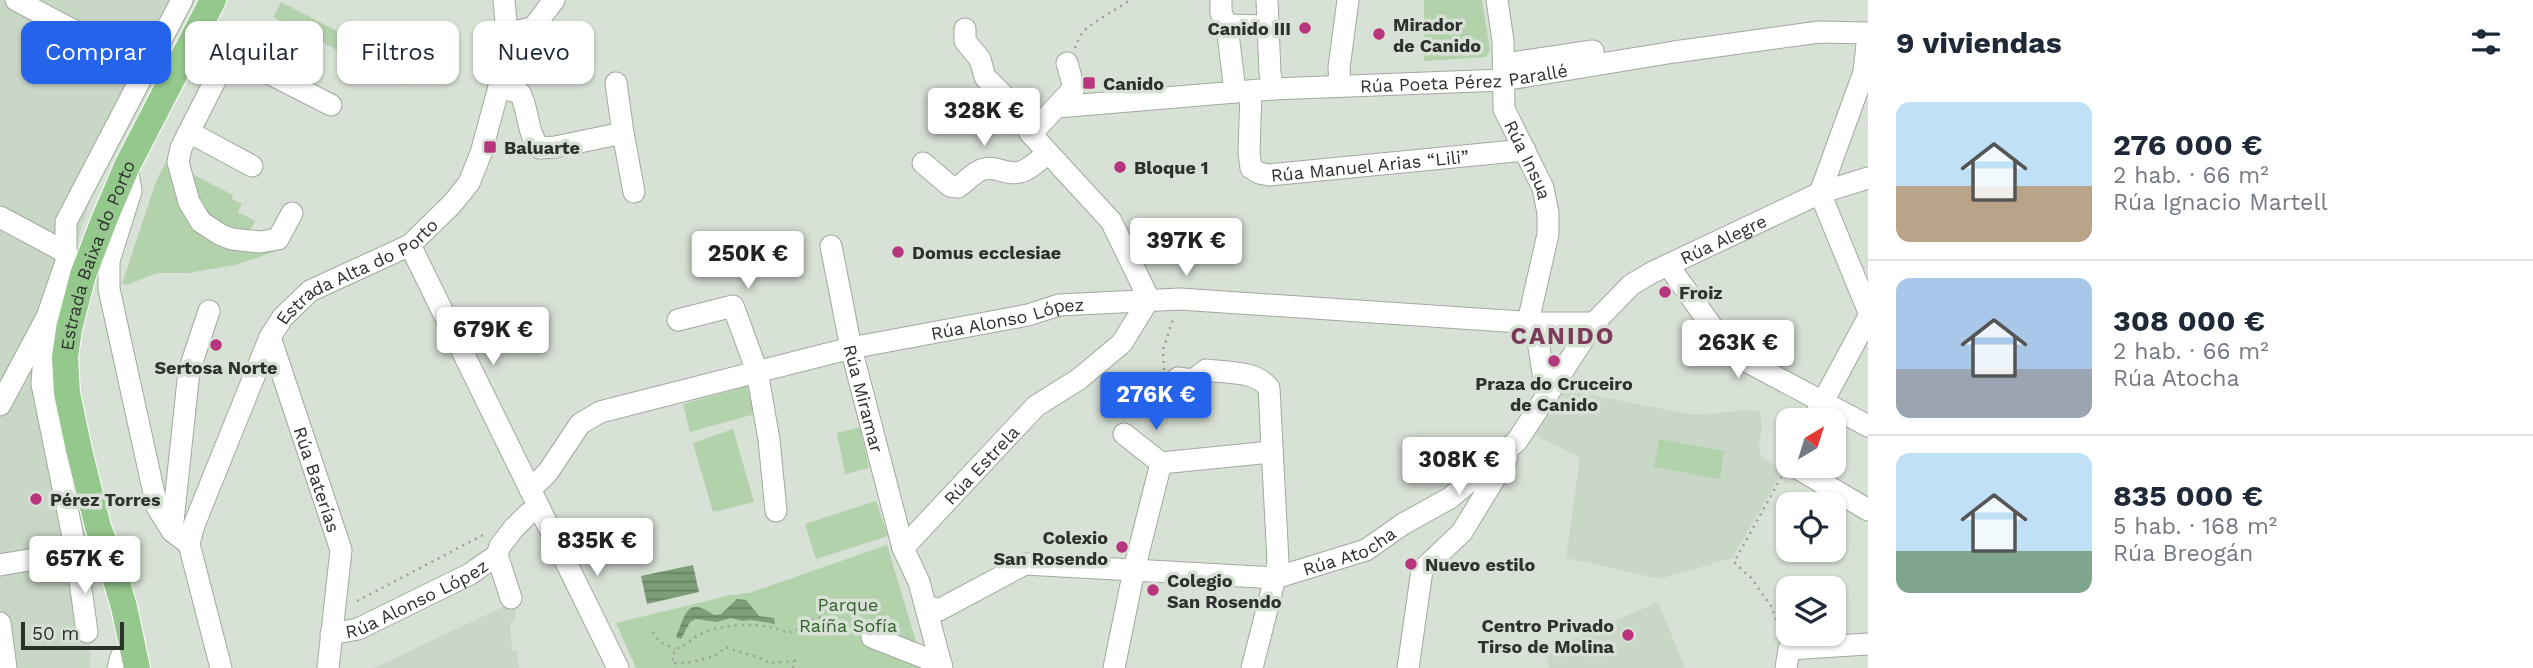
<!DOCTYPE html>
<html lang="es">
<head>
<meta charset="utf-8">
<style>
	:root { --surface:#fff; --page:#f6f6f7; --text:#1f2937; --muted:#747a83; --line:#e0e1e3; --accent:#2563eb }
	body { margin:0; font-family:"Work Sans",sans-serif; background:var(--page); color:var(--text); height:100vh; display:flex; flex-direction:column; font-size:26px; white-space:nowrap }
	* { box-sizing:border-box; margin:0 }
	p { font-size:23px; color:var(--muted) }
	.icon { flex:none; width:38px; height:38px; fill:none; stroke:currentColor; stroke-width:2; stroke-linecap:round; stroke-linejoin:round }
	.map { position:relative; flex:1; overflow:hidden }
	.sheet { display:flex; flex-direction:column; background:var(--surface); width:665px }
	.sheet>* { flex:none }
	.top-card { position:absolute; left:21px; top:21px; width:665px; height:63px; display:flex; gap:14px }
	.needle { width:46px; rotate:38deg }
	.buttons { position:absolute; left:1776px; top:408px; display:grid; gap:14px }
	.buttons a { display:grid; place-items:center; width:70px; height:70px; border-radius:14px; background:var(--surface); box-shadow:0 2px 5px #0004; font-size:35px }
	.scale { position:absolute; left:21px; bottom:18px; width:103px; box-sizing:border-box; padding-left:7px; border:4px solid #2e312d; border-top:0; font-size:19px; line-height:24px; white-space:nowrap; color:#2e312d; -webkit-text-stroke:5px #d8e1d6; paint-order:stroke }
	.price { position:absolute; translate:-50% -60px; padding:0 16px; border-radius:7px; background:#fff; color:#222; font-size:23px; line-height:46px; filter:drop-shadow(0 2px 4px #0008) }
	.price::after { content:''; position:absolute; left:50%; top:42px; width:21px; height:16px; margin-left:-10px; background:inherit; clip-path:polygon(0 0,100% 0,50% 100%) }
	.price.on { background:var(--accent); color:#fff }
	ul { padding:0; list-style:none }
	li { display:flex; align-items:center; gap:21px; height:175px; padding:0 28px }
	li+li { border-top:2px solid var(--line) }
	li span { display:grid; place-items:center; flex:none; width:196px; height:140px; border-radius:14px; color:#555 }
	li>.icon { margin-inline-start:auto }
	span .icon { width:84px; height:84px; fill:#fffc; stroke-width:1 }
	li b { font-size:30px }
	h2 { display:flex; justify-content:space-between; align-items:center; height:84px; padding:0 28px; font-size:30px }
	.chip { padding:0 24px; border-radius:14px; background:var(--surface); box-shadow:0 2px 5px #0004; font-size:24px; line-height:63px }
	.chip.on { background:var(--accent); color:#fff }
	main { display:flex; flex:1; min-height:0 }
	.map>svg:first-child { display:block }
	.built { fill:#c9d7c7 }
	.green { fill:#b2d2ac }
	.water { fill:url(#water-rules) }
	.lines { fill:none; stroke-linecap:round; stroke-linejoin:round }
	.minor-casing { stroke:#a1a99f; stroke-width:23 }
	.major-casing { stroke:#fff; stroke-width:28 }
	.path { stroke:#9ba199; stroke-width:2.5; stroke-dasharray:2 5; stroke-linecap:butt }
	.minor { stroke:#fff; stroke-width:21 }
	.major { stroke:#95c88c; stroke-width:26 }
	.poi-dot { fill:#b7357d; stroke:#d8e1d6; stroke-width:2.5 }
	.labels { text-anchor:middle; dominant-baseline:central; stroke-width:7; stroke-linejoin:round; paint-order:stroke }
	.poi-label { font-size:18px; font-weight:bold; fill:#2e312d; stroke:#d8e1d6; text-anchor:start }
	.street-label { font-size:18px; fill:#2e312d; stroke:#d8e1d6 }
	.park-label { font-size:18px; fill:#35622e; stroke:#d8e1d6 }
	.district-label { font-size:24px; font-weight:bold; letter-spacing:2px; fill:#7d3b5c; stroke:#d8e1d6 }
</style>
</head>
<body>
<main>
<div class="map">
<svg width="1868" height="668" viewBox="0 0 1868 668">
	<defs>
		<pattern id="water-rules" width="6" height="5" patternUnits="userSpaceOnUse" patternTransform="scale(1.75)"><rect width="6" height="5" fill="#7e9e79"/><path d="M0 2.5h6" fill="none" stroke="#688164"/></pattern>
	</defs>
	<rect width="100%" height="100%" fill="#d8e1d6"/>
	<path class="built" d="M 0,0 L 195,0 L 91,199 L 55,313 L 58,413 L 91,563 L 90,668 L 0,668 Z
		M 1560,389 L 1695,415 L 1749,410 L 1760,412 L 1762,425 L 1759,447 L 1761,457 L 1783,471 L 1732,558 L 1660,579 L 1566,558 L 1580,457 L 1531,433 Z
		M 1658,602 L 1685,668 L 1549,668 L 1546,651 Z
		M 507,605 L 515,608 L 515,620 L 510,623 L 512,650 L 517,650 L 519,668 L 374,668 Z"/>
	<path class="green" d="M 1424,0 L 1482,0 L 1490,50 L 1486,57 L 1424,61 Z
		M 281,2 L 412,70 L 404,85 L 273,17 Z
		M 176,143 C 177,161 175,180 178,198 C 185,245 242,251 280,250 L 235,265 L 188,273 L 157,273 L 127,285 L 122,284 L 157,179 Z
		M 190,173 L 233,195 L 232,199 L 242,204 L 238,212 L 255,221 C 253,226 250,232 244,232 C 232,232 210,220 204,211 C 197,200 194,185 190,173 Z
		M 747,386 L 755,414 L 690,432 L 683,404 Z
		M 860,427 L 869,468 L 845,474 L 837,433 Z
		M 733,429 L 754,502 L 713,512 L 693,443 Z
		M 1659,439 L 1724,451 L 1720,479 L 1654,467 Z
		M 876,501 L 888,536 L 816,559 L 805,524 Z
		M 887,545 L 924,668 L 636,668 L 616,623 L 731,595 L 749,593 Z"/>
	<path class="water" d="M 693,565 L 699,592 L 647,604 L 641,576 Z
		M 737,599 L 746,600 L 759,616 L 774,618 L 775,624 L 751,620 L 742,621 L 731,618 L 716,622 L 696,619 L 690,622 L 681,639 L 676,637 C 686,614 686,596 714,615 L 721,614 Z"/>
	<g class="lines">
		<g class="minor-casing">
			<g id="minor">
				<path d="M 16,0 L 146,69"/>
				<path d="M 1221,0 L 1221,13 L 1227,25 L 1235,92"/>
				<path d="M 1267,0 L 1270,73 L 1273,89"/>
				<path id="s1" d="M 1497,0 L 1503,41 L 1504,109 L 1543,188 L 1548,213 L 1548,234 L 1528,322"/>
				<path d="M 1227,25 L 1267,26"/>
				<path d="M 965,29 L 965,41 L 980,59 L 985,77 L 1009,101 L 1031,134"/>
				<path d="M 507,33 L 533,28 L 554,0"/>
				<path d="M 1868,35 L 1864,72 L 1820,193 L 1868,310"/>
				<path d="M 194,36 L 229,53"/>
				<path d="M 183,58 L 218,75"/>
				<path d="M 1505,64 L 1593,51"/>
				<path d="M 616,83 L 623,133 L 634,192"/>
				<path d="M 1340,86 L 1339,68 L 1348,0"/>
				<path d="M 499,87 L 520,93 C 529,110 527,135 540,148 L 555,147 L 623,133"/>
				<path id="s2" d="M 1251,91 L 1249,153 L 1251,168 L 1259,173 L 1269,175 L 1525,150"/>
				<path id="s3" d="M 1057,107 L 1273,89 L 1503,80 L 1674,52 L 1819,32 L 1868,33"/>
				<path d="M 189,132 L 229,53 L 331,105"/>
				<path d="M 923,163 L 950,186 L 958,187 C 966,182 973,173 981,170 C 995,164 1006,176 1020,172 C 1029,170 1040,159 1048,153"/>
				<path d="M 127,166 L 131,191 L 109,261 L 109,289 L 157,507 L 172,531 L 189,544"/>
				<path d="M 252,166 L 189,132 L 181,148 L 178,162 L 189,202 L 201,222 L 221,235 L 232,239 L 260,242 L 278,239 L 292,213"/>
				<path d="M 0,217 L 67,253"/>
				<path d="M 410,245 L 618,668"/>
				<path id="s4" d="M 831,246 L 851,348 L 903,548 L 919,582 L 942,668"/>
				<path d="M 1668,265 L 1731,353 L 1868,426"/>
				<path d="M 678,320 L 733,306 L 757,371 L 769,440 L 776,511"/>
				<path d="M 1535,323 L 1547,397"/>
				<path d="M 46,324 L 42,384 L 76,552 L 87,632"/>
				<path id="s5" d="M 270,337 L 341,550 L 328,668"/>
				<path d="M 0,405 L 47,317 L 66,262 L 66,222 L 182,0"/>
				<path d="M 1813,420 L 1868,318"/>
				<path d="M 1124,434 L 1161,463"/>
				<path d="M 1161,463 L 1271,452"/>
				<path d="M 1794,466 L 1868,510"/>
				<path id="s6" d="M 530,490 L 548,472 L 580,424 L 600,412 L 851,348 L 1028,315 L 1059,305 L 1180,299 L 1535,323 L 1594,323"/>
				<path d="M 172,531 L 189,371 L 209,311"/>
				<path id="s7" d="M 903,548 L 1036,406 L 1079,379 L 1122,343 L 1149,299 L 1111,221 L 1031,134 L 1074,88 L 1067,63"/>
				<path d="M 497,555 L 511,598"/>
				<path d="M 0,565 L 76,552"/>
				<path d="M 927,606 L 939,610 L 1025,564 L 1275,578 L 1278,562 L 1269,388 C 1255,370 1227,373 1206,370 L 1193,380 L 1178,378"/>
				<path d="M 0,623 L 6,668"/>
				<path id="s8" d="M 331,634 L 358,629 L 470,574 L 497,555 L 500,546 L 514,528 L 528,514 L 538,507"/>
				<path d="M 872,637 L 941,664"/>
				<path d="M 118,668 L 121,657"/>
				<path id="s9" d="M 221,668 L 189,544 L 194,525 L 270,337 L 283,317 L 310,291 L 410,245 L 452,204 L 469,183 L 481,153 L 499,87 L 507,33 L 504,0"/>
				<path d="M 1114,668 L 1134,570 L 1161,463"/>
				<path id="s10" d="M 1252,668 L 1275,578 L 1366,550 L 1403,524 L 1450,498 L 1517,441 L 1594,323 L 1631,285 L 1651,273 L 1820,193 L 1868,178"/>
				<path d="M 1408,668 L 1422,570 L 1462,532 L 1507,458"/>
				<path d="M 1786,668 L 1789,649 L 1868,644"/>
			</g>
		</g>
		<g class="major-casing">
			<g id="major">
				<path id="s11" d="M 137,668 L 124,607 L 109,556 L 98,527 L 79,450 L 67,393 L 65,357 L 69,329 L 83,275 L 104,220 L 127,166 L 213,0"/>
			</g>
		</g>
		<path class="path" d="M 1075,48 C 1077,43 1079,37 1083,32 C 1089,24 1119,8 1130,0
			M 1164,370 L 1163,350 L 1174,316
			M 357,601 L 483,535 L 485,538
			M 653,632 L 660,642 L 675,649
			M 1781,633 L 1771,606 L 1751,578 L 1734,562 L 1782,476
			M 793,668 L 795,661 L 769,663 C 757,654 740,654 726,647 L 715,656 L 687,663 L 672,663 L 675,649 C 686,647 689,640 699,635 C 721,623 765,621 787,633 L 810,626 L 812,620 L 824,616 L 856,630"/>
		<use href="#minor" class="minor"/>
		<use href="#major" class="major"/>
	</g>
	<g class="poi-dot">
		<circle cx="1305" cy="28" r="7"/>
		<circle cx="1379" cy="34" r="7"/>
		<rect x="1082" y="76" width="14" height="14" rx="3.5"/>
		<rect x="483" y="140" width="14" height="14" rx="3.5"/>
		<circle cx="1120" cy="167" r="7"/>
		<circle cx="898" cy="252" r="7"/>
		<circle cx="1665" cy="292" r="7"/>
		<circle cx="216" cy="345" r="7"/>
		<circle cx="1554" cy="361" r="7"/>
		<circle cx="36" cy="499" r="7"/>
		<circle cx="1122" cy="547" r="7"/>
		<circle cx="1411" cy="564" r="7"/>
		<circle cx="1153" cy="590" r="7"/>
		<circle cx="1628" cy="635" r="7"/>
	</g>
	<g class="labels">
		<g class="poi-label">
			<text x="1393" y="24">Mirador<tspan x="1393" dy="21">de Canido</tspan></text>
			<text x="1291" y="28" text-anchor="end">Canido III</text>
			<text x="1103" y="83">Canido</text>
			<text x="504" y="147">Baluarte</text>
			<text x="1134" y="167">Bloque 1</text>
			<text x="912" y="252">Domus ecclesiae</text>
			<text x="1679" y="292">Froiz</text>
			<text x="216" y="367" text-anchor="middle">Sertosa Norte</text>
			<text x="1554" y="383" text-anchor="middle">Praza do Cruceiro<tspan x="1554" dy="21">de Canido</tspan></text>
			<text x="50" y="499">Pérez Torres</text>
			<text x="1108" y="537" text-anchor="end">Colexio<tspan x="1108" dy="21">San Rosendo</tspan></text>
			<text x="1425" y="564">Nuevo estilo</text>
			<text x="1167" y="580">Colegio<tspan x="1167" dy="21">San Rosendo</tspan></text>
			<text x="1614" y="625" text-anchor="end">Centro Privado<tspan x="1614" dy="21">Tirso de Molina</tspan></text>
		</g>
		<g class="street-label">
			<text stroke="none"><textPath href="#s3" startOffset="408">Rúa Poeta Pérez Parallé</textPath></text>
			<text stroke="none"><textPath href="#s1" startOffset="166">Rúa Insua</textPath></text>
			<text stroke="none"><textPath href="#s2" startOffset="198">Rúa Manuel Arias “Lili”</textPath></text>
			<text stroke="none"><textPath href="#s10" startOffset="672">Rúa Alegre</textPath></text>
			<text stroke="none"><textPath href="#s11" startOffset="427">Estrada Baixa do Porto</textPath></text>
			<text stroke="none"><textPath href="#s9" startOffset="462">Estrada Alta do Porto</textPath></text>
			<text stroke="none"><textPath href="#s6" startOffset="525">Rúa Alonso López</textPath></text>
			<text stroke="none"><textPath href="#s4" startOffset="156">Rúa Miramar</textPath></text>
			<text stroke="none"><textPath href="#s7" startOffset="114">Rúa Estrela</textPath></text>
			<text stroke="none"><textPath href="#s5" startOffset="150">Rúa Baterías</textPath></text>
			<text stroke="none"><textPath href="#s10" startOffset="172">Rúa Atocha</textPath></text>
			<text stroke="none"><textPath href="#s8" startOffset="93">Rúa Alonso López</textPath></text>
		</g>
		<g class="park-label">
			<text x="848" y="604">Parque<tspan x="848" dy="21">Raíña Sofía</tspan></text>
		</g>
		<g class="district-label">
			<text x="1563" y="336">CANIDO</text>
		</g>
	</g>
</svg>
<div class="buttons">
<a><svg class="needle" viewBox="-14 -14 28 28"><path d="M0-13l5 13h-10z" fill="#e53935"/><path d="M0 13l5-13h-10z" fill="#747a83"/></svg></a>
<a><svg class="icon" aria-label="locate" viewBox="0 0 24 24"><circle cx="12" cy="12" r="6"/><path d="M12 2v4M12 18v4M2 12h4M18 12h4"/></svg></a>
<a><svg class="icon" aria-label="layers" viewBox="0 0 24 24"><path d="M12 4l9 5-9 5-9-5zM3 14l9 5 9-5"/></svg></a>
</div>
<div class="scale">50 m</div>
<b class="price" style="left:984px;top:148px">328K €</b>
<b class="price" style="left:1186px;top:278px">397K €</b>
<b class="price" style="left:748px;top:291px">250K €</b>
<b class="price" style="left:493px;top:367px">679K €</b>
<b class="price" style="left:1738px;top:380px">263K €</b>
<b class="price on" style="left:1156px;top:432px">276K €</b>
<b class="price" style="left:1459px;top:497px">308K €</b>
<b class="price" style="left:597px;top:578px">835K €</b>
<b class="price" style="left:85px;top:596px">657K €</b>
<div class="top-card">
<a class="chip on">Comprar</a>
<a class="chip">Alquilar</a>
<a class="chip">Filtros</a>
<a class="chip">Nuevo</a>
</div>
</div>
<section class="sheet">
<h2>9 viviendas<svg class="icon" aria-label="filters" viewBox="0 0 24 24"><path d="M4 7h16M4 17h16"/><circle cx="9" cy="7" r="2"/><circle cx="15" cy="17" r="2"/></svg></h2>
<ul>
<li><span style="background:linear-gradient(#bfe0f5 60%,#b9a48a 0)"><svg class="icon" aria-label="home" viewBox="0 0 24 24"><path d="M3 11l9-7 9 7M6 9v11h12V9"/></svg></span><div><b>276 000 €</b><p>2 hab. · 66 m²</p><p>Rúa Ignacio Martell</p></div></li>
<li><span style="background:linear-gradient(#a9c7e8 65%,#9aa5b1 0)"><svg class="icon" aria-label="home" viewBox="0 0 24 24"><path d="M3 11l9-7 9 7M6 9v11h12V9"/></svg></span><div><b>308 000 €</b><p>2 hab. · 66 m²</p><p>Rúa Atocha</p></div></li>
<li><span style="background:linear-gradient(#bfe0f5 70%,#7fa58c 0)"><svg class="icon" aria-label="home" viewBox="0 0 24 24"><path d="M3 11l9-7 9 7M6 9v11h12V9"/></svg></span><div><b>835 000 €</b><p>5 hab. · 168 m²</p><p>Rúa Breogán</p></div></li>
</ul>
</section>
</main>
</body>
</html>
